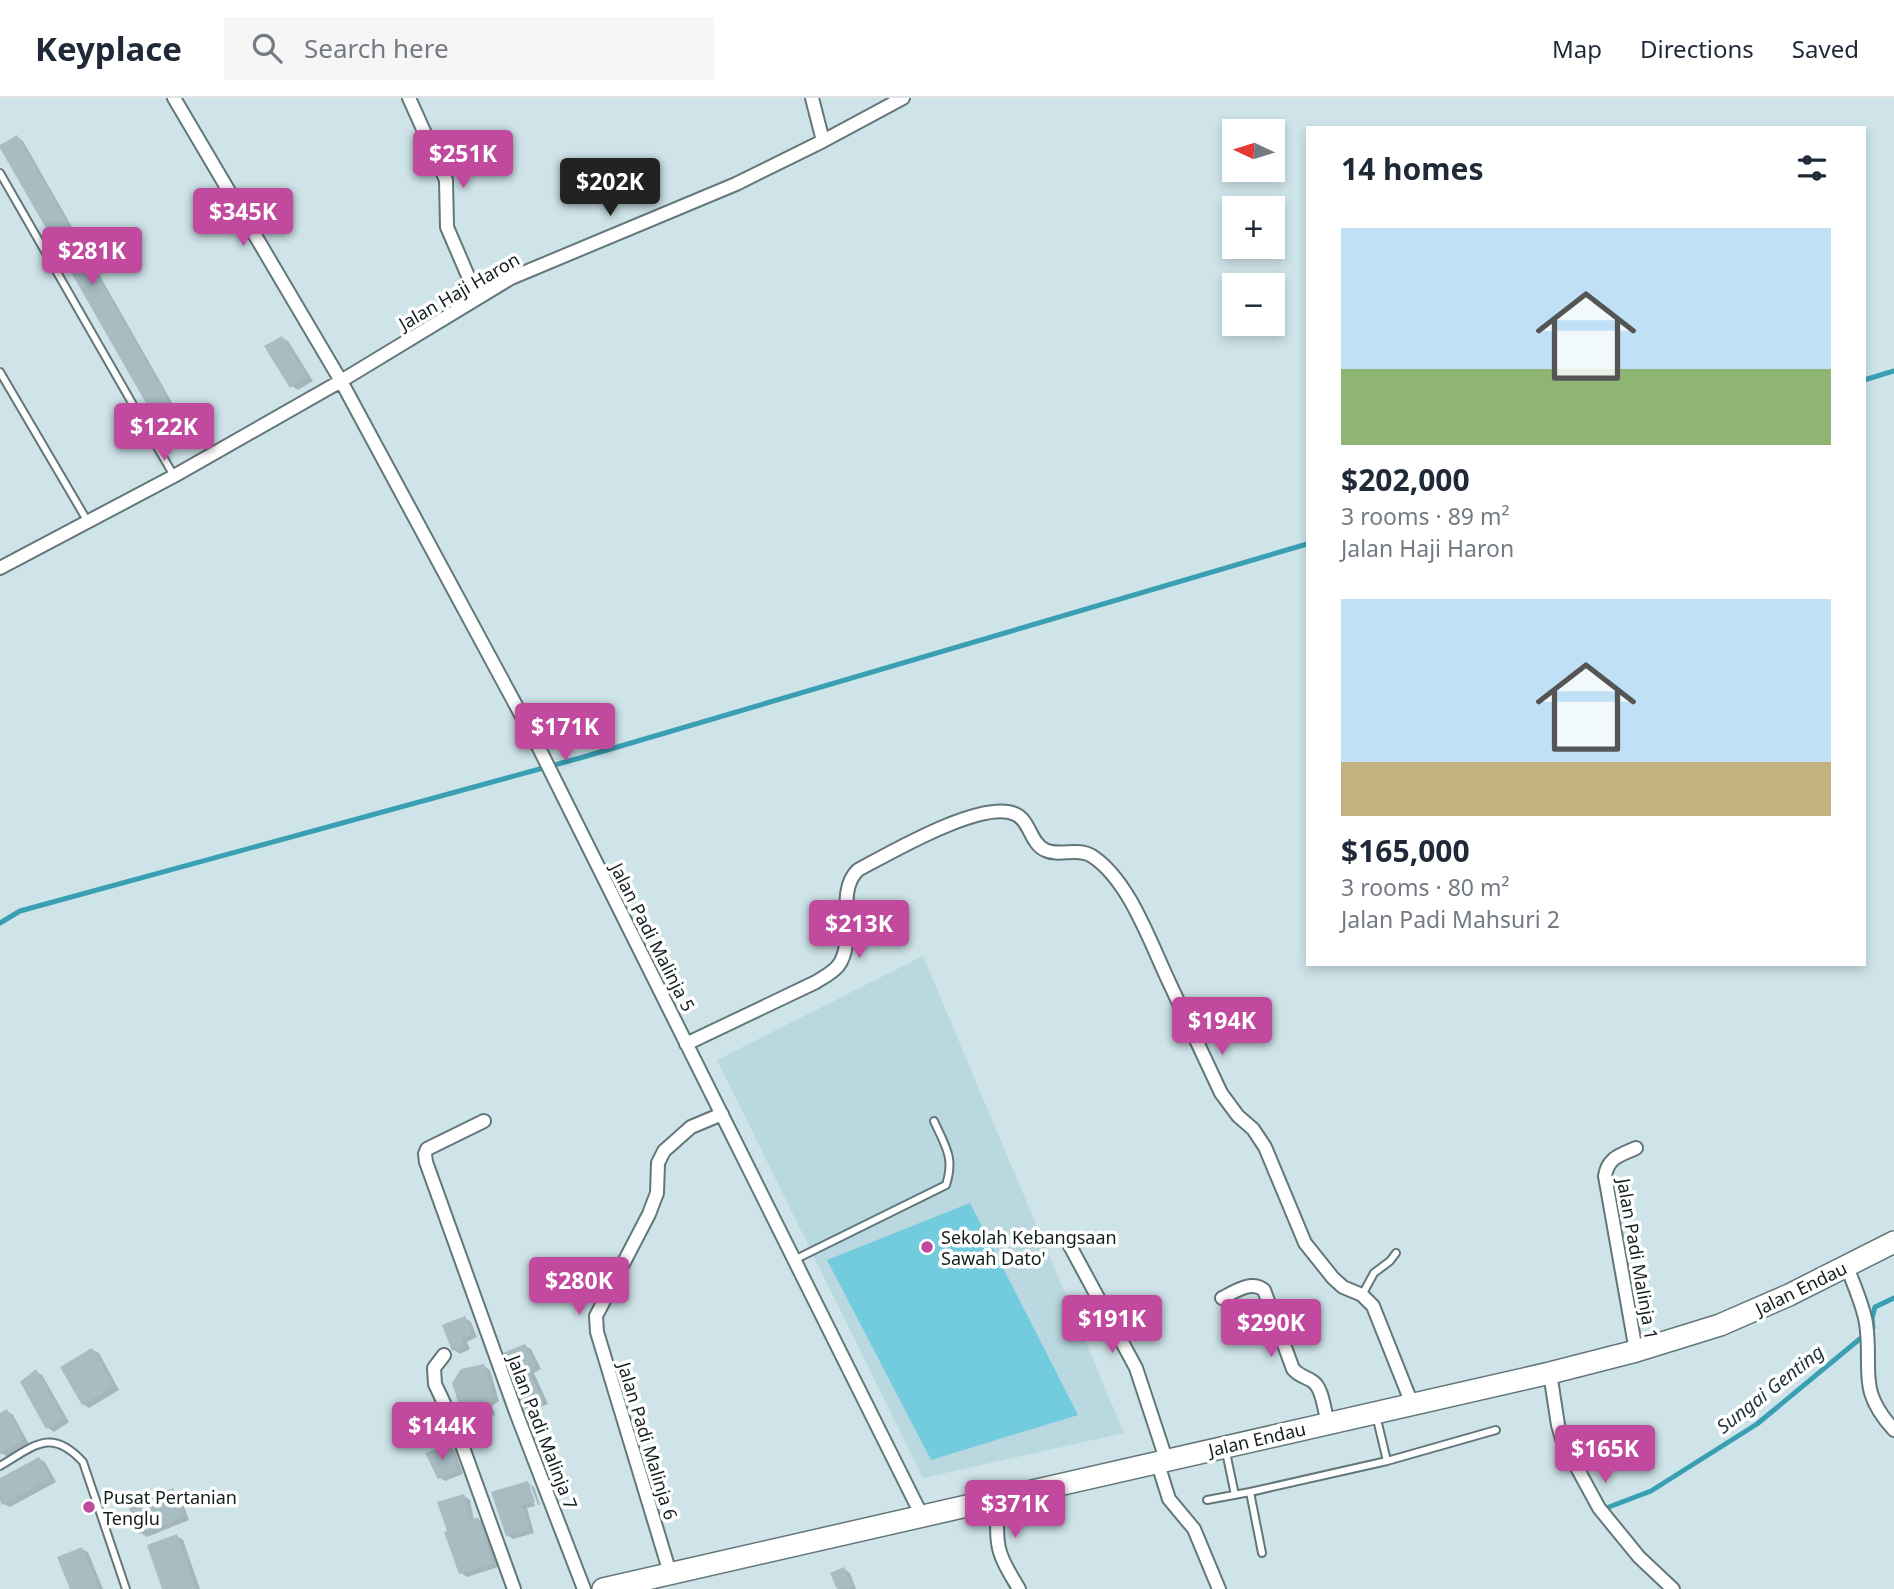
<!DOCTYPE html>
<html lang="en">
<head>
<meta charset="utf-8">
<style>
	:root { --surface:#fff; --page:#f6f6f7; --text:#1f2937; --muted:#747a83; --line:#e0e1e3; --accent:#c1499e }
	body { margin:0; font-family:"Noto Sans",sans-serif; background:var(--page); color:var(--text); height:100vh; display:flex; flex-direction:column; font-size:26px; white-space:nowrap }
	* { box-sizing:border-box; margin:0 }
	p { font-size:23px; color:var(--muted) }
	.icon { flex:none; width:38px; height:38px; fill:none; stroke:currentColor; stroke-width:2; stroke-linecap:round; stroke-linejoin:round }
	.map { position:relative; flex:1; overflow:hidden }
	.side { position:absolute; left:1306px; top:28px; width:560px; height:840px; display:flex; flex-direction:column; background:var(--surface); border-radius:0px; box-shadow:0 4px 10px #0003 }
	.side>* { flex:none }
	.needle { width:46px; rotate:274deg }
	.tools { position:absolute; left:1222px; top:21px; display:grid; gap:14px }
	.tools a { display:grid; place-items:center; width:63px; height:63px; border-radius:0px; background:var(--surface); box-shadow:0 4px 10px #0003; font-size:35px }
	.price { position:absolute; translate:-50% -60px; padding:0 16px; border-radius:7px; background:var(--accent); color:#fff; font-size:23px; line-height:46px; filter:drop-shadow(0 2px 4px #0008) }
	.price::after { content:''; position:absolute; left:50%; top:42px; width:21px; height:16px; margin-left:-10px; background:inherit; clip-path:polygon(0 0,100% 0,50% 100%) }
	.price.active { background:#222; color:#fff }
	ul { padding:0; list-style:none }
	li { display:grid; align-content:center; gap:14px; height:371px; padding:0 35px }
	li span { display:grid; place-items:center; height:217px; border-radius:0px; color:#555 }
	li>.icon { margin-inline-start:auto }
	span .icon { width:126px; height:126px; fill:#fffc; stroke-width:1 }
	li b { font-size:30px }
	h2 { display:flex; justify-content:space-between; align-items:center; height:84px; padding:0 35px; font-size:30px }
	header { display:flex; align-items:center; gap:42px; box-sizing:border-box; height:98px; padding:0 35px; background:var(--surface); border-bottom:2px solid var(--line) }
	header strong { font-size:33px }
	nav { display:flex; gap:38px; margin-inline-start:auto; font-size:24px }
	.search { width:490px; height:63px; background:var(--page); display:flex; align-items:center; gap:18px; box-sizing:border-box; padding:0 24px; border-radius:0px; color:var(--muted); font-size:26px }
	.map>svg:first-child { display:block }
	.built { fill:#b9d8df }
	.green { fill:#72ccde }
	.shadow { fill:#0003 }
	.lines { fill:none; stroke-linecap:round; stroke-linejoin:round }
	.stream { stroke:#39a0b3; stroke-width:5 }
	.building { fill:#a7bdc2 }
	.service-casing { stroke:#63777b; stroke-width:10 }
	.minor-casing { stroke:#63777b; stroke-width:16 }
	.trunk-casing { stroke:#63777b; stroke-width:24 }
	.service { stroke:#fff; stroke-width:6 }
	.minor { stroke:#fff; stroke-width:12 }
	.trunk { stroke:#fff; stroke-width:21 }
	.poi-dot { fill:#c1499e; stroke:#fff; stroke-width:2.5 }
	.labels { text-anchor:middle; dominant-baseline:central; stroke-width:7; stroke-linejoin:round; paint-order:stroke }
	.street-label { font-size:18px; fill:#151d1f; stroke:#fff }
	.poi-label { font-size:18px; fill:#151d1f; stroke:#fff; text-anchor:start }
	.water-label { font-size:19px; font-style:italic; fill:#1f363b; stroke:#fff }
</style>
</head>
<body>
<header>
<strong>Keyplace</strong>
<div class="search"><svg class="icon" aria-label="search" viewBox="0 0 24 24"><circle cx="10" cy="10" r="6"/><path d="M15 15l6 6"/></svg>Search here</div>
<nav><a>Map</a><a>Directions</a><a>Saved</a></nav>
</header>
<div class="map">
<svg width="1894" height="1491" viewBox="0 0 1894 1491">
	<rect width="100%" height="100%" fill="#cee4e9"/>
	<path class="built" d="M 923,858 L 1124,1335 L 923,1380 L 717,962 Z"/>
	<path class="green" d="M 970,1105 L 1078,1317 L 931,1362 L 827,1162 Z"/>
	<path class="shadow" d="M 17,39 L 23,43 L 190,336 L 174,345 L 168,341 Z
		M 282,240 L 288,243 L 313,283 L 298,292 L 292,288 Z
		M 465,1220 L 471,1224 L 477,1239 L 467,1244 L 470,1251 L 460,1256 L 454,1252 Z
		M 525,1248 L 531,1251 L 541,1271 L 534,1275 L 548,1306 L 529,1313 L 523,1309 Z
		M 92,1252 L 99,1255 L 119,1292 L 89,1310 L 83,1306 Z
		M 484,1268 L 490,1272 L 499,1303 L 492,1308 L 495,1317 L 484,1320 L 477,1317 L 476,1312 L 469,1315 L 463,1311 Z
		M 36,1274 L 42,1277 L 69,1324 L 54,1334 L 48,1330 L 22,1285 Z
		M 7,1313 L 13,1317 L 29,1346 L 7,1358 L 0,1355 L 0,1317 Z
		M 449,1349 L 455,1352 L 463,1376 L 445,1383 L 439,1379 Z
		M 39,1361 L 45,1364 L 56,1384 L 10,1409 L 4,1406 L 0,1399 L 0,1382 Z
		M 528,1385 L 534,1389 L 540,1407 L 538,1407 L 531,1388 L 528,1388 L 535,1408 L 527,1410 L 534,1435 L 513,1441 L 507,1437 Z
		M 172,1392 L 179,1395 L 189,1422 L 147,1439 L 141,1435 Z
		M 464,1398 L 470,1402 L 474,1422 L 478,1421 L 484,1424 L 498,1469 L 467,1479 L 461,1475 L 449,1434 Z
		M 177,1438 L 183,1442 L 200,1491 L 164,1491 Z
		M 82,1451 L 88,1454 L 103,1491 L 72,1491 Z
		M 844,1471 L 850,1475 L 856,1491 L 839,1491 L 833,1476 Z"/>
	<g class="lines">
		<path class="stream" d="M 1864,282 L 1894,273
			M 0,825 L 20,813 L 580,660 L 1307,446
			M 1609,1409 L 1651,1393 L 1757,1326 L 1873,1230 L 1872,1220 L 1875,1209 L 1894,1200"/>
	</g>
	<path class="building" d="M 17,37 L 185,332 L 167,342 L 0,50 L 0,47 Z
		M 282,238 L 307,279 L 290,290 L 264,248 Z
		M 465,1218 L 472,1236 L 462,1240 L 464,1248 L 452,1253 L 442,1227 Z
		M 525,1246 L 536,1268 L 528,1272 L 543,1302 L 522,1310 L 498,1257 Z
		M 92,1250 L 114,1288 L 82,1307 L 60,1269 Z
		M 484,1266 L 494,1299 L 486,1304 L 490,1313 L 476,1318 L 472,1308 L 461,1313 L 452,1285 L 461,1271 Z
		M 36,1271 L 64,1321 L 46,1331 L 20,1284 Z
		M 7,1311 L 24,1342 L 0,1356 L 0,1315 Z
		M 449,1347 L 458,1373 L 438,1381 L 425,1355 Z
		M 39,1359 L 51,1380 L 2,1407 L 0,1403 L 0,1380 Z
		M 528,1383 L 535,1404 L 522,1407 L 529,1432 L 506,1438 L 491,1394 Z
		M 173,1390 L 184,1419 L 139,1436 L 128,1408 Z
		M 464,1396 L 470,1423 L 478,1419 L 493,1466 L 459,1476 L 444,1434 L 447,1433 L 437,1404 Z
		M 177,1436 L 196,1491 L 162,1491 L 147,1447 Z
		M 82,1449 L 99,1491 L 70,1491 L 57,1459 Z
		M 844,1469 L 852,1489 L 837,1491 L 830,1475 Z"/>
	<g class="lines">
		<g class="service-casing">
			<path id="service" d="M 0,75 L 174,378
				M 0,274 L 88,424
				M 794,1162 L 946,1087 C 955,1059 945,1048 934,1023
				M 1362,1197 L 1374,1175 L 1390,1163 L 1396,1155
				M 1376,1317 L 1387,1363
				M 1226,1354 L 1235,1397
				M 0,1368 C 34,1348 51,1329 83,1364 L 126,1491
				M 1250,1394 L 1387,1363 L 1496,1332
				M 1207,1402 L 1250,1394 L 1262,1455"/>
		</g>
		<g class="minor-casing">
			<path id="minor" d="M 174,0 L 341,283 L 539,650 L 922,1418
				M 409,0 L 446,82 L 447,129 L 477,199
				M 812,0 L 823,43
				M 0,470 L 174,378 L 341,283 L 511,180 L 736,86 L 823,43 L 903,0
				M 686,946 L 816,884 C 824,879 832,875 838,868 C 858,842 834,794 858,772 C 890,755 982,701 1015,716 C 1030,722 1030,745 1045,752 C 1059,759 1078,749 1092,758 C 1129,782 1150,844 1169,884 C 1186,921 1204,958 1221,995 L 1238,1018 L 1253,1031 L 1265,1049 L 1305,1145 L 1333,1180 L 1343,1189 L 1362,1197 L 1373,1208 L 1412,1306
				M 484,1023 L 427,1051 L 425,1056 L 426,1064 L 517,1317 L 584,1491
				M 1070,1148 L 1136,1270 L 1166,1361
				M 1847,1168 C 1853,1186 1863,1206 1866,1225 C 1873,1273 1856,1290 1894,1332
				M 1222,1200 C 1236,1193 1251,1182 1264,1192 L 1293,1271 C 1299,1278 1304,1278 1312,1283 C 1323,1289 1324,1313 1328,1325
				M 1636,1253 L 1605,1078 C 1608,1059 1621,1057 1636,1050
				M 444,1257 L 434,1270 L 435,1286 L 457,1333 L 514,1491
				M 1550,1275 L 1558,1327 L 1563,1344 L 1599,1410 L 1639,1459 L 1673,1491
				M 1157,1363 L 1169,1401 L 1194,1431 L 1219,1491
				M 996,1401 C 998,1416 996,1430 998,1445 C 1000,1461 1011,1477 1019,1491
				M 670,1475 L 597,1234 L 596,1218 L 649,1116 L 657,1095 L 658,1065 L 664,1053 L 691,1029 L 722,1016"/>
		</g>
		<g class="trunk-casing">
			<path id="trunk" d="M 603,1491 L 1550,1275 L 1636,1253 L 1720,1227 L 1789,1197 L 1894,1144"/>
		</g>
		<use href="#service" class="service"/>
		<use href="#minor" class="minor"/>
		<use href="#trunk" class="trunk"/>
	</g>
	<g class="poi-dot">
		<circle cx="927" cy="1149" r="7"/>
		<circle cx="89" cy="1409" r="7"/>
	</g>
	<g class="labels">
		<g class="street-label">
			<text transform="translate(459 193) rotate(-30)">Jalan Haji Haron</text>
			<text transform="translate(653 839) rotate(63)">Jalan Padi Malinja 5</text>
			<text transform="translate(1638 1161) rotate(80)">Jalan Padi Malinja 1</text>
			<text transform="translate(1801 1190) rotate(-26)">Jalan Endau</text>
			<text transform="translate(543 1334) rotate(69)">Jalan Padi Malinja 7</text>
			<text transform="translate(1257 1341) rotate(-13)">Jalan Endau</text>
			<text transform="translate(648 1343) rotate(73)">Jalan Padi Malinja 6</text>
		</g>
		<g class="poi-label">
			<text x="941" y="1139">Sekolah Kebangsaan<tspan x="941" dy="21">Sawah Dato'</tspan></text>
			<text x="103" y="1399">Pusat Pertanian<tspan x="103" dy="21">Tenglu</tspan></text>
		</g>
		<g class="water-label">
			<text transform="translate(1770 1291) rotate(-38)">Sungai Genting</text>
		</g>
	</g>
</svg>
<div class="tools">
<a><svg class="needle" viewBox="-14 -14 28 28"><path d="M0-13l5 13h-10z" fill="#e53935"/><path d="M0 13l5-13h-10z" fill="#747a83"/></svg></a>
<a>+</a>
<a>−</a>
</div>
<b class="price" style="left:463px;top:92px">$251K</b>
<b class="price active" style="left:610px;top:120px">$202K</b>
<b class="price" style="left:243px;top:150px">$345K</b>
<b class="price" style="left:92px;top:189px">$281K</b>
<b class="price" style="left:164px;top:365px">$122K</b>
<b class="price" style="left:565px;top:665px">$171K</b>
<b class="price" style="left:859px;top:862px">$213K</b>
<b class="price" style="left:1222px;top:959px">$194K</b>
<b class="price" style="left:579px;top:1219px">$280K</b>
<b class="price" style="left:1112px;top:1257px">$191K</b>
<b class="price" style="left:1271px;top:1261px">$290K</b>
<b class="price" style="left:442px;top:1364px">$144K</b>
<b class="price" style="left:1605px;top:1387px">$165K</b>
<b class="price" style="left:1015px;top:1442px">$371K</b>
<section class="side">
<h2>14 homes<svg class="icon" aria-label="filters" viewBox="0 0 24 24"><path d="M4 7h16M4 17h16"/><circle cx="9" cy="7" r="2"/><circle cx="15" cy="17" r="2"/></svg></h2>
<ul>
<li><span style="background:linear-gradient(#bfe0f5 65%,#8fb573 0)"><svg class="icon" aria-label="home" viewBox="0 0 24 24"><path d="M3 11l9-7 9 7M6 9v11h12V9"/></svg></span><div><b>$202,000</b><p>3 rooms · 89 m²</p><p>Jalan Haji Haron</p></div></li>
<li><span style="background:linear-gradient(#bfe0f5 75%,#c2b280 0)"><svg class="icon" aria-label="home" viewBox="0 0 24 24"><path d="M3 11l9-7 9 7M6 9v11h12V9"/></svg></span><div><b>$165,000</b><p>3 rooms · 80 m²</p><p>Jalan Padi Mahsuri 2</p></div></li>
</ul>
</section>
</div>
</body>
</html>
